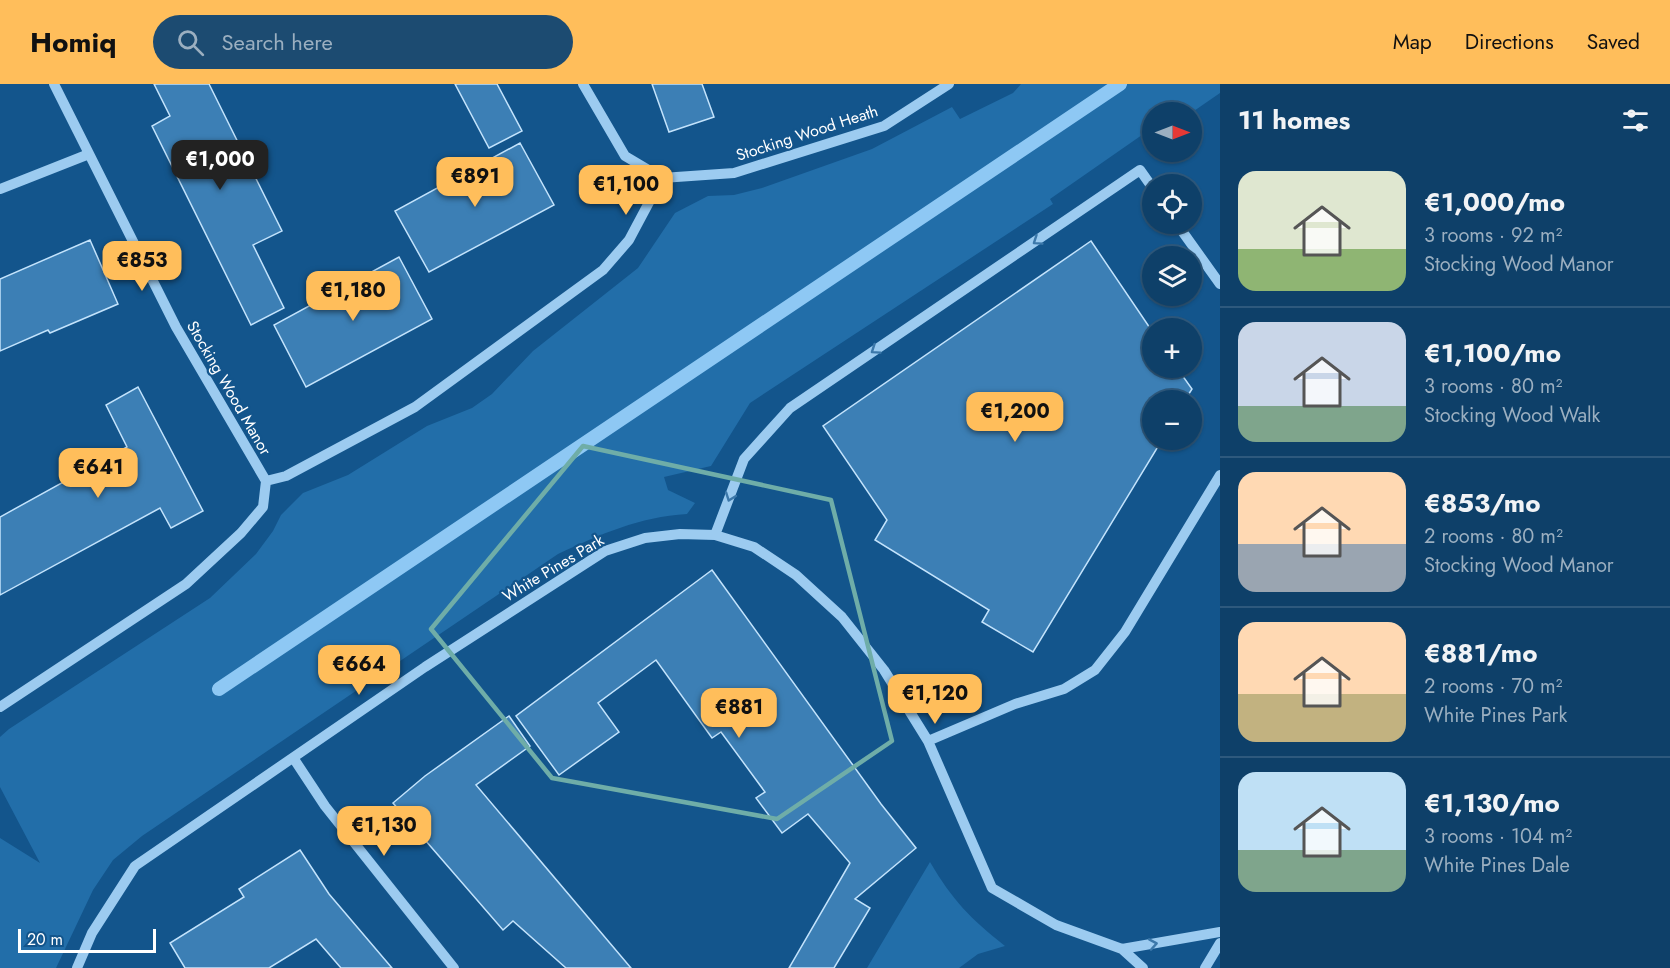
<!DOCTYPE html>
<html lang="en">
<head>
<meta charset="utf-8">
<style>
	:root { --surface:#0e4069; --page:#1c4b71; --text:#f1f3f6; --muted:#9bafc0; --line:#2e597d; --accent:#ffbe5b }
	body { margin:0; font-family:Jost,sans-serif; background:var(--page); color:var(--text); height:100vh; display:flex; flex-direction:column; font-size:22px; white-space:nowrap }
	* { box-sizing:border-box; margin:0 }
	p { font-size:20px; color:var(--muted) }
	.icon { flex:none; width:33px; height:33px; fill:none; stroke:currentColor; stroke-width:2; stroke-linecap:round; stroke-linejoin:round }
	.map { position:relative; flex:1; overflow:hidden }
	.sheet { display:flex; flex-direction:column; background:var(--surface); width:450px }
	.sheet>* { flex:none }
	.needle { width:39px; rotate:90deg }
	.buttons { position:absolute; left:1142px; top:18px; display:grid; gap:12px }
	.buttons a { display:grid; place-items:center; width:60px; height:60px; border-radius:50%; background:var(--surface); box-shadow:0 2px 4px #0004,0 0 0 2px var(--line); font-size:30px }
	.scale { position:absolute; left:18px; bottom:15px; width:138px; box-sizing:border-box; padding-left:6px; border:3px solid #fff; border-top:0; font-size:16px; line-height:21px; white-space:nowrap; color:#fff; -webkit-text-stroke:4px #13558c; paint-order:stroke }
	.price { position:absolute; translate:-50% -51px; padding:0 14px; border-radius:12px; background:var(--accent); color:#111; font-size:20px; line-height:39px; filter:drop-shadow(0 2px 3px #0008) }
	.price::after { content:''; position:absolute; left:50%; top:36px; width:18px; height:14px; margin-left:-9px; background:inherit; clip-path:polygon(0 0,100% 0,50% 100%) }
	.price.on { background:#222; color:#fff }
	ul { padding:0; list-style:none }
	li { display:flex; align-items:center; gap:18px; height:150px; padding:0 18px }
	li+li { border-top:2px solid var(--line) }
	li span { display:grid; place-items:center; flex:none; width:168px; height:120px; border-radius:18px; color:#555 }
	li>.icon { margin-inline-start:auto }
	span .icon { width:72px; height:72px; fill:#fffc; stroke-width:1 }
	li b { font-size:26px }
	h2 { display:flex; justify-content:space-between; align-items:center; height:72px; padding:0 18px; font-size:26px }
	header { display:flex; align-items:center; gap:36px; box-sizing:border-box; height:84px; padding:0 30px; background:var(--accent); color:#111 }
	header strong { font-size:28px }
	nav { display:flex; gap:33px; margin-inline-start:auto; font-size:21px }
	.search { width:420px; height:54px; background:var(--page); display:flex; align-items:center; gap:15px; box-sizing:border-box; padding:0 21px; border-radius:33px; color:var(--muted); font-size:22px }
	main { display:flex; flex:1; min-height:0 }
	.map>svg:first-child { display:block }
	.green { fill:#226ea9 }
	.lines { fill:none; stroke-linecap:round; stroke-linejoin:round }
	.stream { stroke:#8ec8f4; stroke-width:14 }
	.building { fill:#3c7fb5; stroke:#c3e3fc; stroke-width:1.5 }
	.minor { stroke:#9ccbf0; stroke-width:10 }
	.oneway { stroke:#3c78aa }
	.marked { fill:none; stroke:#6fada8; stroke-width:4.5; stroke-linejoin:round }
	.labels { text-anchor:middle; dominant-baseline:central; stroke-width:4.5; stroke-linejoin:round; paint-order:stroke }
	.street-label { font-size:16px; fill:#fff; stroke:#13558c }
</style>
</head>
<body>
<header>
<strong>Homiq</strong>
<div class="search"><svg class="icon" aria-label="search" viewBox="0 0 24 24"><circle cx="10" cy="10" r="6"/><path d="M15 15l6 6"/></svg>Search here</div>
<nav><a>Map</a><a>Directions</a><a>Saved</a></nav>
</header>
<main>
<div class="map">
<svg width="1220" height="884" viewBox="0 0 1220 884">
	<rect width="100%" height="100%" fill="#13558c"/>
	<path class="green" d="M 1021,0 L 1220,0 L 1220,9 L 1191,29 L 1152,28 L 1152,44 L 1050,115 L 1053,120 L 750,319 L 711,382 L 664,393 L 668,406 L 695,419 L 687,430 C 639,433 601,450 558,470 L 142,752 L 113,776 L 93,806 L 56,884 L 0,884 L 0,754 L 40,779 L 0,703 L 0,653 L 9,645 L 210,514 L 256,470 L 273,447 L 281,431 L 303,409 L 348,391 L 427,342 L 472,324 L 492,310 L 533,267 L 638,184 L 675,129 L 708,112 L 734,111 L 762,104 L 872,65 L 952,23 L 960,35 L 1013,9 Z
		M 930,778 C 953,817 970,834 1005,862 L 978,870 L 959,884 L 867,884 Z"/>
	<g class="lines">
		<path class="stream" d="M 219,605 L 1120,0"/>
	</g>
	<path class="building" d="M 154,0 L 209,0 L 282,147 L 253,161 L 284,224 L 251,241 L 152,42 L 170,32 Z
		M 455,0 L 497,0 L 522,47 L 489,64 Z
		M 652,0 L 702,0 L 714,33 L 669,48 Z
		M 520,59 L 554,121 L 429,188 L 395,127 Z
		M 90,156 L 118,220 L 50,249 L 48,246 L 0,267 L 0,195 Z
		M 1091,157 L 1152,247 L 1152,284 L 1177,284 L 1192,305 L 1185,316 L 1152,316 L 1152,356 L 1162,356 L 1033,568 L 982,538 L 989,526 L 875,456 L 887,436 L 823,342 Z
		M 399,173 L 432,235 L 306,303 L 274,241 Z
		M 138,303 L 203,427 L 171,444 L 160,424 L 0,511 L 0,433 L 127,363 L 106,321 Z
		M 712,486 L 881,720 L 916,764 L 855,815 L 870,824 L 834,884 L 789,884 L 850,779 L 808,730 L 782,749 L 756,714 L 765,708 L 721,648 L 712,654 L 656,576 L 598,619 L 619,648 L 559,691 L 516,632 Z
		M 509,632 L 530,662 L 476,701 L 631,884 L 566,884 L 513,837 L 503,846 L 393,719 L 425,692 Z
		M 300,766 L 329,810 L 392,884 L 341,884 L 316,855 L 269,884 L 185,884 L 170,859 L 244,813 L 239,805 Z"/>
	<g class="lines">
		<path class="minor" d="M 54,0 L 176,243 L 266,397
			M 662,94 L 734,89 L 884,42 L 949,0
			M 0,105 L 89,70
			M 1177,140 L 1220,200
			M 715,451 L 744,375 L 790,324 L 1140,86 L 1152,103
			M 0,623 L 186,500 L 241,449 L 263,423 L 266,397 L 286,392 L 415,323 L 603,186 L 629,156 L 662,94 L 625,72 L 583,0
			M 928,657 L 1015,620 L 1064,605 L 1095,586 L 1125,548 L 1220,391
			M 294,675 L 325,722 L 454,884
			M 77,884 L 92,849 L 135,782 L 425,583 L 605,467 L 645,454 L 680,450 L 715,451 L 754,463 L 796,491 L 842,533 L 884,586 L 928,657 L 992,804 L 1056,841 L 1122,865
			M 1143,884 L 1122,865 L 1220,848
			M 1205,884 L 1220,859"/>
	</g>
	<defs><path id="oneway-chevron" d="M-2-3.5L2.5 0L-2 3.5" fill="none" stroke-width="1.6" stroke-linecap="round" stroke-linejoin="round" transform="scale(1.5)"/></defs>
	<g class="oneway">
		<use href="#oneway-chevron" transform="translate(1037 157) rotate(146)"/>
		<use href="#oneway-chevron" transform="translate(875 266) rotate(146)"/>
		<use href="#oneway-chevron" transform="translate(730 413) rotate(110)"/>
		<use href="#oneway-chevron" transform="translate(1153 860) rotate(-10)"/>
	</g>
	<path class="marked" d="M 583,362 L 831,416 L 892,657 L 777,735 L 552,694 L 431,545 Z"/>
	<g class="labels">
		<g class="street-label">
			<text transform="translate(807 49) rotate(-18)">Stocking Wood Heath</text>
			<text transform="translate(229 304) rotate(60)">Stocking Wood Manor</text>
			<text transform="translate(553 484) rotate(-31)">White Pines Park</text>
		</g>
	</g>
</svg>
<div class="buttons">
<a><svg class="needle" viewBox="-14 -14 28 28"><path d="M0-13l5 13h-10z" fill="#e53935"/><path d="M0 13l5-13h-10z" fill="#9bafc0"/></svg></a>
<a><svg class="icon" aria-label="locate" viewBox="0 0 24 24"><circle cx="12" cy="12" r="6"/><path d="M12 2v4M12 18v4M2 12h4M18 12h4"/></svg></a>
<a><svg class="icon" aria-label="layers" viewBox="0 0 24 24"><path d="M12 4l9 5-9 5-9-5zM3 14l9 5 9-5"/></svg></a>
<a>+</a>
<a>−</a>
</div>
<div class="scale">20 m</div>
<b class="price on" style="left:220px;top:107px">€1,000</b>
<b class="price" style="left:475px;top:124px">€891</b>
<b class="price" style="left:626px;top:132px">€1,100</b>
<b class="price" style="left:142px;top:208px">€853</b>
<b class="price" style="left:353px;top:238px">€1,180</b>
<b class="price" style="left:1015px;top:359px">€1,200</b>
<b class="price" style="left:98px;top:415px">€641</b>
<b class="price" style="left:359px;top:612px">€664</b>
<b class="price" style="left:935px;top:641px">€1,120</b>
<b class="price" style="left:739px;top:655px">€881</b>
<b class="price" style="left:384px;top:773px">€1,130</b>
</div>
<section class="sheet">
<h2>11 homes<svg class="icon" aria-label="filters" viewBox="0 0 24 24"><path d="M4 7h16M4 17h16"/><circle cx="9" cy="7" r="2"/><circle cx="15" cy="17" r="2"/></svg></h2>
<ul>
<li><span style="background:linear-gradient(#dfe7d0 65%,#8fb573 0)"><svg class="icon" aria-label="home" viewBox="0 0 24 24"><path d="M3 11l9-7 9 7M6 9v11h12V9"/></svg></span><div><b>€1,000/mo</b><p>3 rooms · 92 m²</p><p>Stocking Wood Manor</p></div></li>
<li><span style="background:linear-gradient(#c9d6e8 70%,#7fa58c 0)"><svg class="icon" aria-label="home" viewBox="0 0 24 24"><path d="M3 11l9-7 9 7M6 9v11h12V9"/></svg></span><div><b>€1,100/mo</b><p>3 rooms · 80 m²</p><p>Stocking Wood Walk</p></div></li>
<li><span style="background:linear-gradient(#ffd9b3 60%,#9aa5b1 0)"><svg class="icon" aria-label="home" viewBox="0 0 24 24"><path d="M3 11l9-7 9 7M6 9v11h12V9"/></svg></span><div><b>€853/mo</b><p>2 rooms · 80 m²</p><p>Stocking Wood Manor</p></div></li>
<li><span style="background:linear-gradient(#ffd9b3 60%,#c2b280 0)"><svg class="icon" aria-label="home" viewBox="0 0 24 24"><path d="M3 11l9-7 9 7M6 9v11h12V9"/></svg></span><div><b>€881/mo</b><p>2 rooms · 70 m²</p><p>White Pines Park</p></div></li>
<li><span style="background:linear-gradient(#bfe0f5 65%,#7fa58c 0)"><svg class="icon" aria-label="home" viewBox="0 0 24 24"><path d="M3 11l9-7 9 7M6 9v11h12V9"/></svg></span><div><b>€1,130/mo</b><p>3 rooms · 104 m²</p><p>White Pines Dale</p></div></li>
</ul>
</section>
</main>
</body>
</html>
